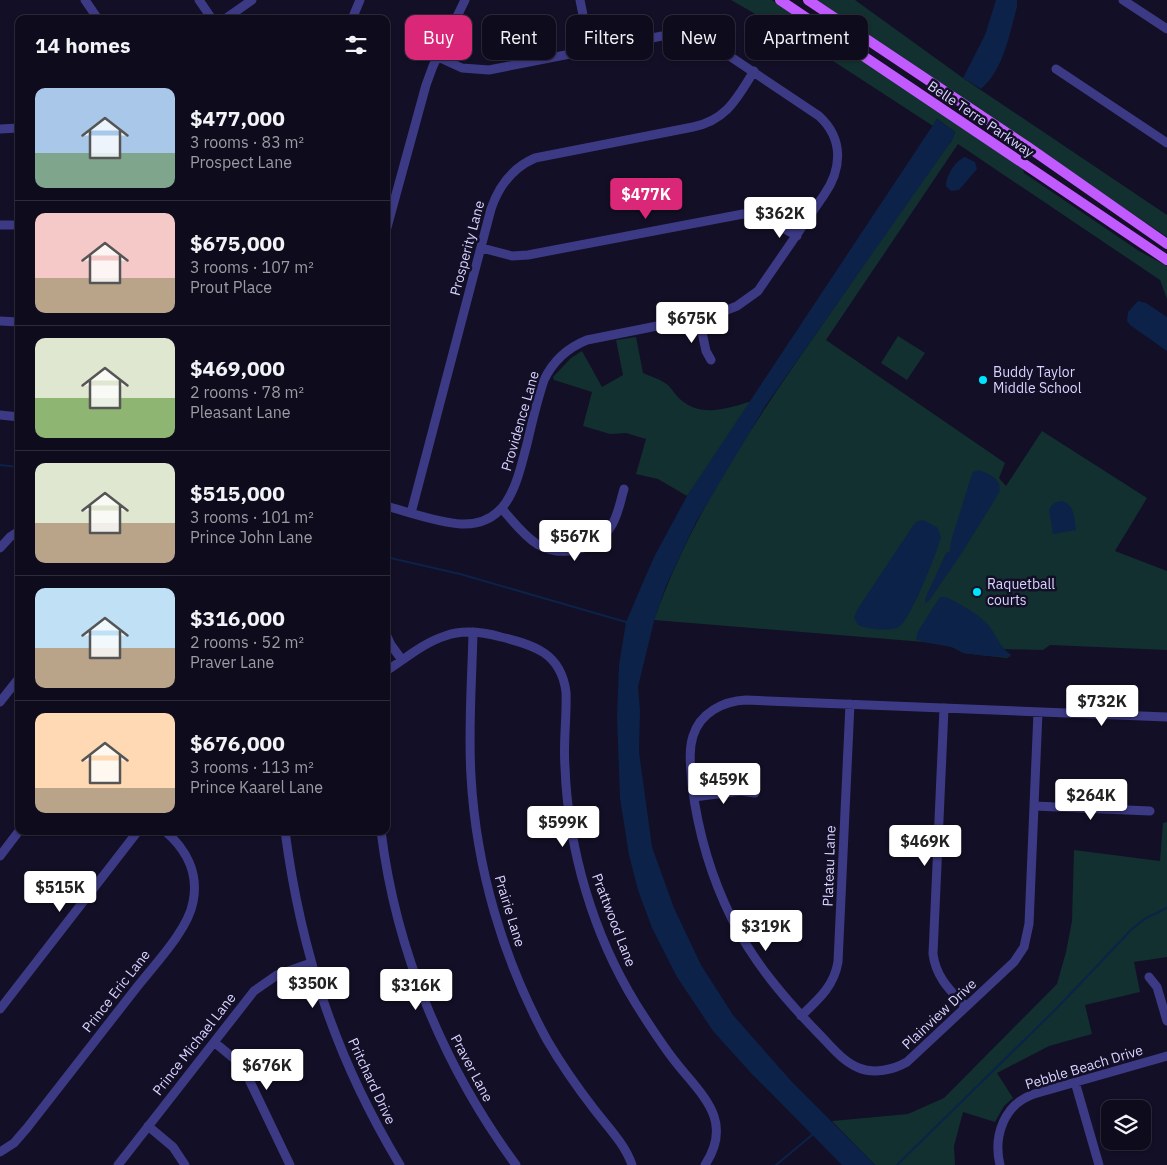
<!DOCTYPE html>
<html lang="en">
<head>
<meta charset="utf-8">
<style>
	:root { --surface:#0e0b1c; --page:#171425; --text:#f1f3f6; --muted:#9b9ba3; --line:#2e2b3b; --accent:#db2777 }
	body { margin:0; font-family:"IBM Plex Sans",sans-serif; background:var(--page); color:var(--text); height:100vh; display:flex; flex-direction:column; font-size:19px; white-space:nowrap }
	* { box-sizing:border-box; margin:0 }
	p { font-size:16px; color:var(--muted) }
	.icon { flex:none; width:28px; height:28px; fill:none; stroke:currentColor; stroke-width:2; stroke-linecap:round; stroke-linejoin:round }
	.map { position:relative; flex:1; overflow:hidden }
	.panel { position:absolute; left:15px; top:15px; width:375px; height:820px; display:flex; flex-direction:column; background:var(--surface); border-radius:10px; box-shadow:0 1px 4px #0004,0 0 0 1px var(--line) }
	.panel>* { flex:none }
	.banner { position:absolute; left:405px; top:15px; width:475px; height:45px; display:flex; gap:10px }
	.controls { position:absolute; left:1101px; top:1100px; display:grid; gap:10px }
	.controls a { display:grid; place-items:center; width:50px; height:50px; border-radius:10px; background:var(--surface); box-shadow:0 1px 4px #0004,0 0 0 1px var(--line); font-size:25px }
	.price { position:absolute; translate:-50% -42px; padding:0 11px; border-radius:5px; background:#fff; color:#222; font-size:16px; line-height:32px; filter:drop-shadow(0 1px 2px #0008) }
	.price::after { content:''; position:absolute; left:50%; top:30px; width:15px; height:11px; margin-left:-8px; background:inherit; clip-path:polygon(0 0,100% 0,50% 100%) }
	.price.selected { background:var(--accent); color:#fff }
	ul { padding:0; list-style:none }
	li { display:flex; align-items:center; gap:15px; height:125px; padding:0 20px }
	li+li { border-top:1px solid var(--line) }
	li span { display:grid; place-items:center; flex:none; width:140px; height:100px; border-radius:10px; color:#555 }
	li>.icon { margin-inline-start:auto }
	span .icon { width:60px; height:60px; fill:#fffc; stroke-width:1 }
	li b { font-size:21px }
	h2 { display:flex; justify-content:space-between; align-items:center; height:60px; padding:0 20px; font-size:21px }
	.pill { padding:0 18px; border-radius:10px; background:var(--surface); box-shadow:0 1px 4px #0004,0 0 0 1px var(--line); font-size:18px; line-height:45px }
	.pill.selected { background:var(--accent); color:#fff }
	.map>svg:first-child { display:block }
	.green { fill:#12302f }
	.water { fill:#0c2248 }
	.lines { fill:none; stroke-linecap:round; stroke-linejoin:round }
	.stream { stroke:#0c2248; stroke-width:2 }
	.minor { stroke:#3d3a85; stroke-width:9 }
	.major { stroke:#c25bff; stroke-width:10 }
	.poi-dot { fill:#00e5ff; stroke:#130f26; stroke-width:2 }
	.labels { text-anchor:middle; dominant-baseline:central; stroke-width:5; stroke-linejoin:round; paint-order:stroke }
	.street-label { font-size:14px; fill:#d9d4ff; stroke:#130f26 }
	.poi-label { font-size:14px; fill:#d9d4ff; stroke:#130f26; text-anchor:start }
</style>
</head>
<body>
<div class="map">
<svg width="1167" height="1165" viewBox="0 0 1167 1165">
	<rect width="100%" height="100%" fill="#130f26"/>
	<path class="green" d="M 731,0 L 772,0 L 1022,167 L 1024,173 L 1139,251 L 1167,266 L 1167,299 L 1160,280 L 958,144 L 826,340 L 1005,463 L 999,478 L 1006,486 L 1042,431 L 1147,498 L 1115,551 L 1167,571 L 1167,650 L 1050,645 L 1043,650 L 1003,649 L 1011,655 L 1007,658 L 963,653 L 952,647 L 936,643 L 654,620 C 691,514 756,420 820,328 C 857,275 893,222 931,169 L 952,140 L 955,132 L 937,119 L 933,126 L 807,44 Z
		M 816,0 L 855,0 L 963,78 L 1167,215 L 1167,237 Z
		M 898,336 L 925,353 L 907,380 L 881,363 Z
		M 636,337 L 643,373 C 652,377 660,379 668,385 C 673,390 676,396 681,400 C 702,418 729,408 752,401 L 687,496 L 658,479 L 636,474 L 646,439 L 626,433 L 610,434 L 583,426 L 592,392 L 554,380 L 553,377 L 571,358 L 582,351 L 602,387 L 623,375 L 616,340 Z
		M 1167,822 L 1167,957 L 1134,962 L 1140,992 L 1085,1005 L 1092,1034 L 1049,1046 L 997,1073 L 1013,1098 L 1004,1106 L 995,1122 L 963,1112 L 954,1146 L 955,1165 L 875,1165 L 832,1121 L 908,1114 L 944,1098 L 1057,984 L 1066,952 L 1072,921 L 1074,850 L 1160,861 L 1163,823 Z"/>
	<path class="water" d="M 996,0 L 1017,0 L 1017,7 C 1009,35 1004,69 981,89 L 963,78 L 985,35 Z
		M 937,119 L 955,132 L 952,140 L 766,405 L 696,522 L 666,586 L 654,621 L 638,687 L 640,711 L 639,752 L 652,847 L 674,908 L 701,965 L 733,1015 L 792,1082 L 875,1165 L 842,1165 L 751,1073 L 713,1031 L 677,977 L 652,928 L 638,890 L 629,855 L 620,798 L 617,717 L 619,665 L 626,622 L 654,557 L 687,496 Z
		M 965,157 L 975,162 L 977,169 L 959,190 L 951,191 L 946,186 C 946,175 955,161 965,157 Z
		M 1138,301 L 1146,303 L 1167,317 L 1167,351 L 1130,325 L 1127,321 L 1128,312 Z
		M 979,470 C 990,474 1003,480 999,493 L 963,551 L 929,601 L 925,603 L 925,599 L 946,553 L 950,551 L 951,541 L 971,477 L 973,472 Z
		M 1061,501 C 1075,504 1074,518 1076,530 L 1053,534 L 1049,509 L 1054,503 Z
		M 923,520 L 937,527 L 941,537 C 937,552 911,619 899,627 C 891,632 866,629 858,625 L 854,618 L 857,610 L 912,527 L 916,522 Z
		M 940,597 L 946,597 C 961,605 978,613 989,626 C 997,636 999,646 1010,654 L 1010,657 L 986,656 L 963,653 L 952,647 L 923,642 L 916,639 L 918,631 Z"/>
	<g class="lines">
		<path class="stream" d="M 0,465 L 19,467
			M 386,557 L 460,574 L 626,622
			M 776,1165 L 812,1135
			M 897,1165 L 1057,1008 L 1132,929 L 1146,918 L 1167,908"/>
		<path class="minor" d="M 85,0 L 98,19
			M 199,0 L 212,19
			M 580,0 L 590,50
			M 1123,0 L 1167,29
			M 225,19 L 252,0
			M 352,19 L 360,0
			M 1056,69 L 1167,143
			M 0,129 L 19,128
			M 0,225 L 19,225
			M 386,231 L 426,85 L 433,66 L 465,0
			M 482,248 L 512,256 L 528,255 L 743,214 L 763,216 L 797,236
			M 699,318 L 706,351 L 711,360
			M 0,321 L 19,322
			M 0,415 L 19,417
			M 386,506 C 408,512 439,523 461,524 C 510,526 517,480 527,444 C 532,422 537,401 544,380 C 553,361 567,348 587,340 L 717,314 L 737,306 L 758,291 L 824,195 C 842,169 844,139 819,116 L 713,45 L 693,38 L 662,36 L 489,70 L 462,68 L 438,57
			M 502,509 C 513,521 523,535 537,544 C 561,558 594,551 610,528 C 618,517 620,502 624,489
			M 411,513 L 491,209 C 499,185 512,168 535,158 L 693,127 C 727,120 737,98 754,71
			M 0,548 L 10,537 L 19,531
			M 473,632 C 472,680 468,728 471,776 C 476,868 503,959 547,1040 C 561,1064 577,1087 594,1109 C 607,1126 625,1144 632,1165
			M 386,634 L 391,645 L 402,660
			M 386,671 C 405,659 423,643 445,636 C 464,629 483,632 501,637 C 534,645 561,653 566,692 C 567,717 563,742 565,767 C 568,849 593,934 636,1004 C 648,1023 660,1042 674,1060 C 700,1094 735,1119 705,1165
			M 0,702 L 19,678
			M 944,708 L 933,954 C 936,978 951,991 966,1007
			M 1038,712 L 1029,924 L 1024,947 L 1014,962 L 907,1062 C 893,1070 874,1074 859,1068 C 842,1061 831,1046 819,1034 C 785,999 754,963 732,919 C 711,877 698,832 692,785 C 691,769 688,752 693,736 C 700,713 723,701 746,700 L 1167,717
			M 694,797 L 740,791 L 755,793
			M 1034,806 L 1150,811
			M 285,831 C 301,953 336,1059 400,1165
			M 381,831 C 396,952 444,1067 516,1165
			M 0,856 L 19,831
			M 1149,977 L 1157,987 L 1167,1021
			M 0,1009 L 138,831
			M 801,1016 C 819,999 834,986 838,962 L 850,704
			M 214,1042 L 237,1061 L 244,1069 L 290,1165
			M 1075,1082 L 1099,1165
			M 148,1126 L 173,1147 L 185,1165
			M 0,1152 L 14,1143 L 27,1128 C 64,1081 100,1034 137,987 C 155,964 188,930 193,902 C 199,873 186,849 165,831
			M 118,1165 L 254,991 L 277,975 L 311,963
			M 1000,1165 C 993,1136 1004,1104 1034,1094 L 1167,1056"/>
		<path class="major" d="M 780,0 L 1167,260
			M 808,0 L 1028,147 L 1167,244"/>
	</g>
	<g class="poi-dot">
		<circle cx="983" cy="380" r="5"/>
		<circle cx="977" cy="592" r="5"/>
	</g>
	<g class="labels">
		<g class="street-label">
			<text transform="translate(981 119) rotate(34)">Belle Terre Parkway</text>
			<text transform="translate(467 248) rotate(-75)">Prosperity Lane</text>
			<text transform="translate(520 421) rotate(-74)">Providence Lane</text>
			<text transform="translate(829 866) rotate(-88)">Plateau Lane</text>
			<text transform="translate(510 911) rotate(73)">Prairie Lane</text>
			<text transform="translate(614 920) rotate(69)">Prattwood Lane</text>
			<text transform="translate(116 991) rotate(-52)">Prince Eric Lane</text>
			<text transform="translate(939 1014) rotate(-43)">Plainview Drive</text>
			<text transform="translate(194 1044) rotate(-52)">Prince Michael Lane</text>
			<text transform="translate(1084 1067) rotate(-17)">Pebble Beach Drive</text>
			<text transform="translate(472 1068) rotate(62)">Praver Lane</text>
			<text transform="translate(372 1081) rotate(65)">Pritchard Drive</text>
		</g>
		<g class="poi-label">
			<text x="993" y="372">Buddy Taylor<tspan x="993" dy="16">Middle School</tspan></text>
			<text x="987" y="584">Raquetball<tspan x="987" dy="16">courts</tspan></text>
		</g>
	</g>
</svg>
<div class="controls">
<a><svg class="icon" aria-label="layers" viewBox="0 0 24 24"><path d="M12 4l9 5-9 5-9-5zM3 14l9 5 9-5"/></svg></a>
</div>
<b class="price selected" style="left:646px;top:220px">$477K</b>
<b class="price" style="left:780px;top:239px">$362K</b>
<b class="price" style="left:692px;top:344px">$675K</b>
<b class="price" style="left:575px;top:562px">$567K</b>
<b class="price" style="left:1102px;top:727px">$732K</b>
<b class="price" style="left:724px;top:805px">$459K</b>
<b class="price" style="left:1091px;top:821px">$264K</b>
<b class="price" style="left:563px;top:848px">$599K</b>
<b class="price" style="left:925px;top:867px">$469K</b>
<b class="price" style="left:60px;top:913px">$515K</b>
<b class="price" style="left:766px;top:952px">$319K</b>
<b class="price" style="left:313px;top:1009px">$350K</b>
<b class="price" style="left:416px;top:1011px">$316K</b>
<b class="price" style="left:267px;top:1091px">$676K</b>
<div class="banner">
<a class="pill selected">Buy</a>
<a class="pill">Rent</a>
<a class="pill">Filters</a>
<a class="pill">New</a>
<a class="pill">Apartment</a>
</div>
<section class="panel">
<h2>14 homes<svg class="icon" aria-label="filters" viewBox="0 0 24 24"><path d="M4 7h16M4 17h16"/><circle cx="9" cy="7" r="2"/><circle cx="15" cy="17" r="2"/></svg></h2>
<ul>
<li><span style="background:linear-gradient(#a9c7e8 65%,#7fa58c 0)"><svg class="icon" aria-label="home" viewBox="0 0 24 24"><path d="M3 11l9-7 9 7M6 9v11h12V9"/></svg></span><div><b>$477,000</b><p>3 rooms · 83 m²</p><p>Prospect Lane</p></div></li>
<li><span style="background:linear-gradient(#f6c9c9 65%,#b9a48a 0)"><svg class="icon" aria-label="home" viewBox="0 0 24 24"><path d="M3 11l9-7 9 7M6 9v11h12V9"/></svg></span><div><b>$675,000</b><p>3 rooms · 107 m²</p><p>Prout Place</p></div></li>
<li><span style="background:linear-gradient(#dfe7d0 60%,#8fb573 0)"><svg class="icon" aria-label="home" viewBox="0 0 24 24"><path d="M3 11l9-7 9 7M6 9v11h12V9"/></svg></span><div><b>$469,000</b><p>2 rooms · 78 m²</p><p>Pleasant Lane</p></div></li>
<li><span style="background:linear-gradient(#dfe7d0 60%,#b9a48a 0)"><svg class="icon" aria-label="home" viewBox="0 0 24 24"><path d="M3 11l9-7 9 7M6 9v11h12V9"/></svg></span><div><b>$515,000</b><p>3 rooms · 101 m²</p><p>Prince John Lane</p></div></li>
<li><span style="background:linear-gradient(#bfe0f5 60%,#b9a48a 0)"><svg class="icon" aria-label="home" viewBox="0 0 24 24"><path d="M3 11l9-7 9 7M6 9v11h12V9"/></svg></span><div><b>$316,000</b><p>2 rooms · 52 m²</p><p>Praver Lane</p></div></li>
<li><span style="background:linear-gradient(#ffd9b3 75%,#b9a48a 0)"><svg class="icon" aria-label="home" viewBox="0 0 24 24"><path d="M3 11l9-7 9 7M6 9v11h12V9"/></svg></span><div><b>$676,000</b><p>3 rooms · 113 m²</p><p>Prince Kaarel Lane</p></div></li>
</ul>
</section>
</div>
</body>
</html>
